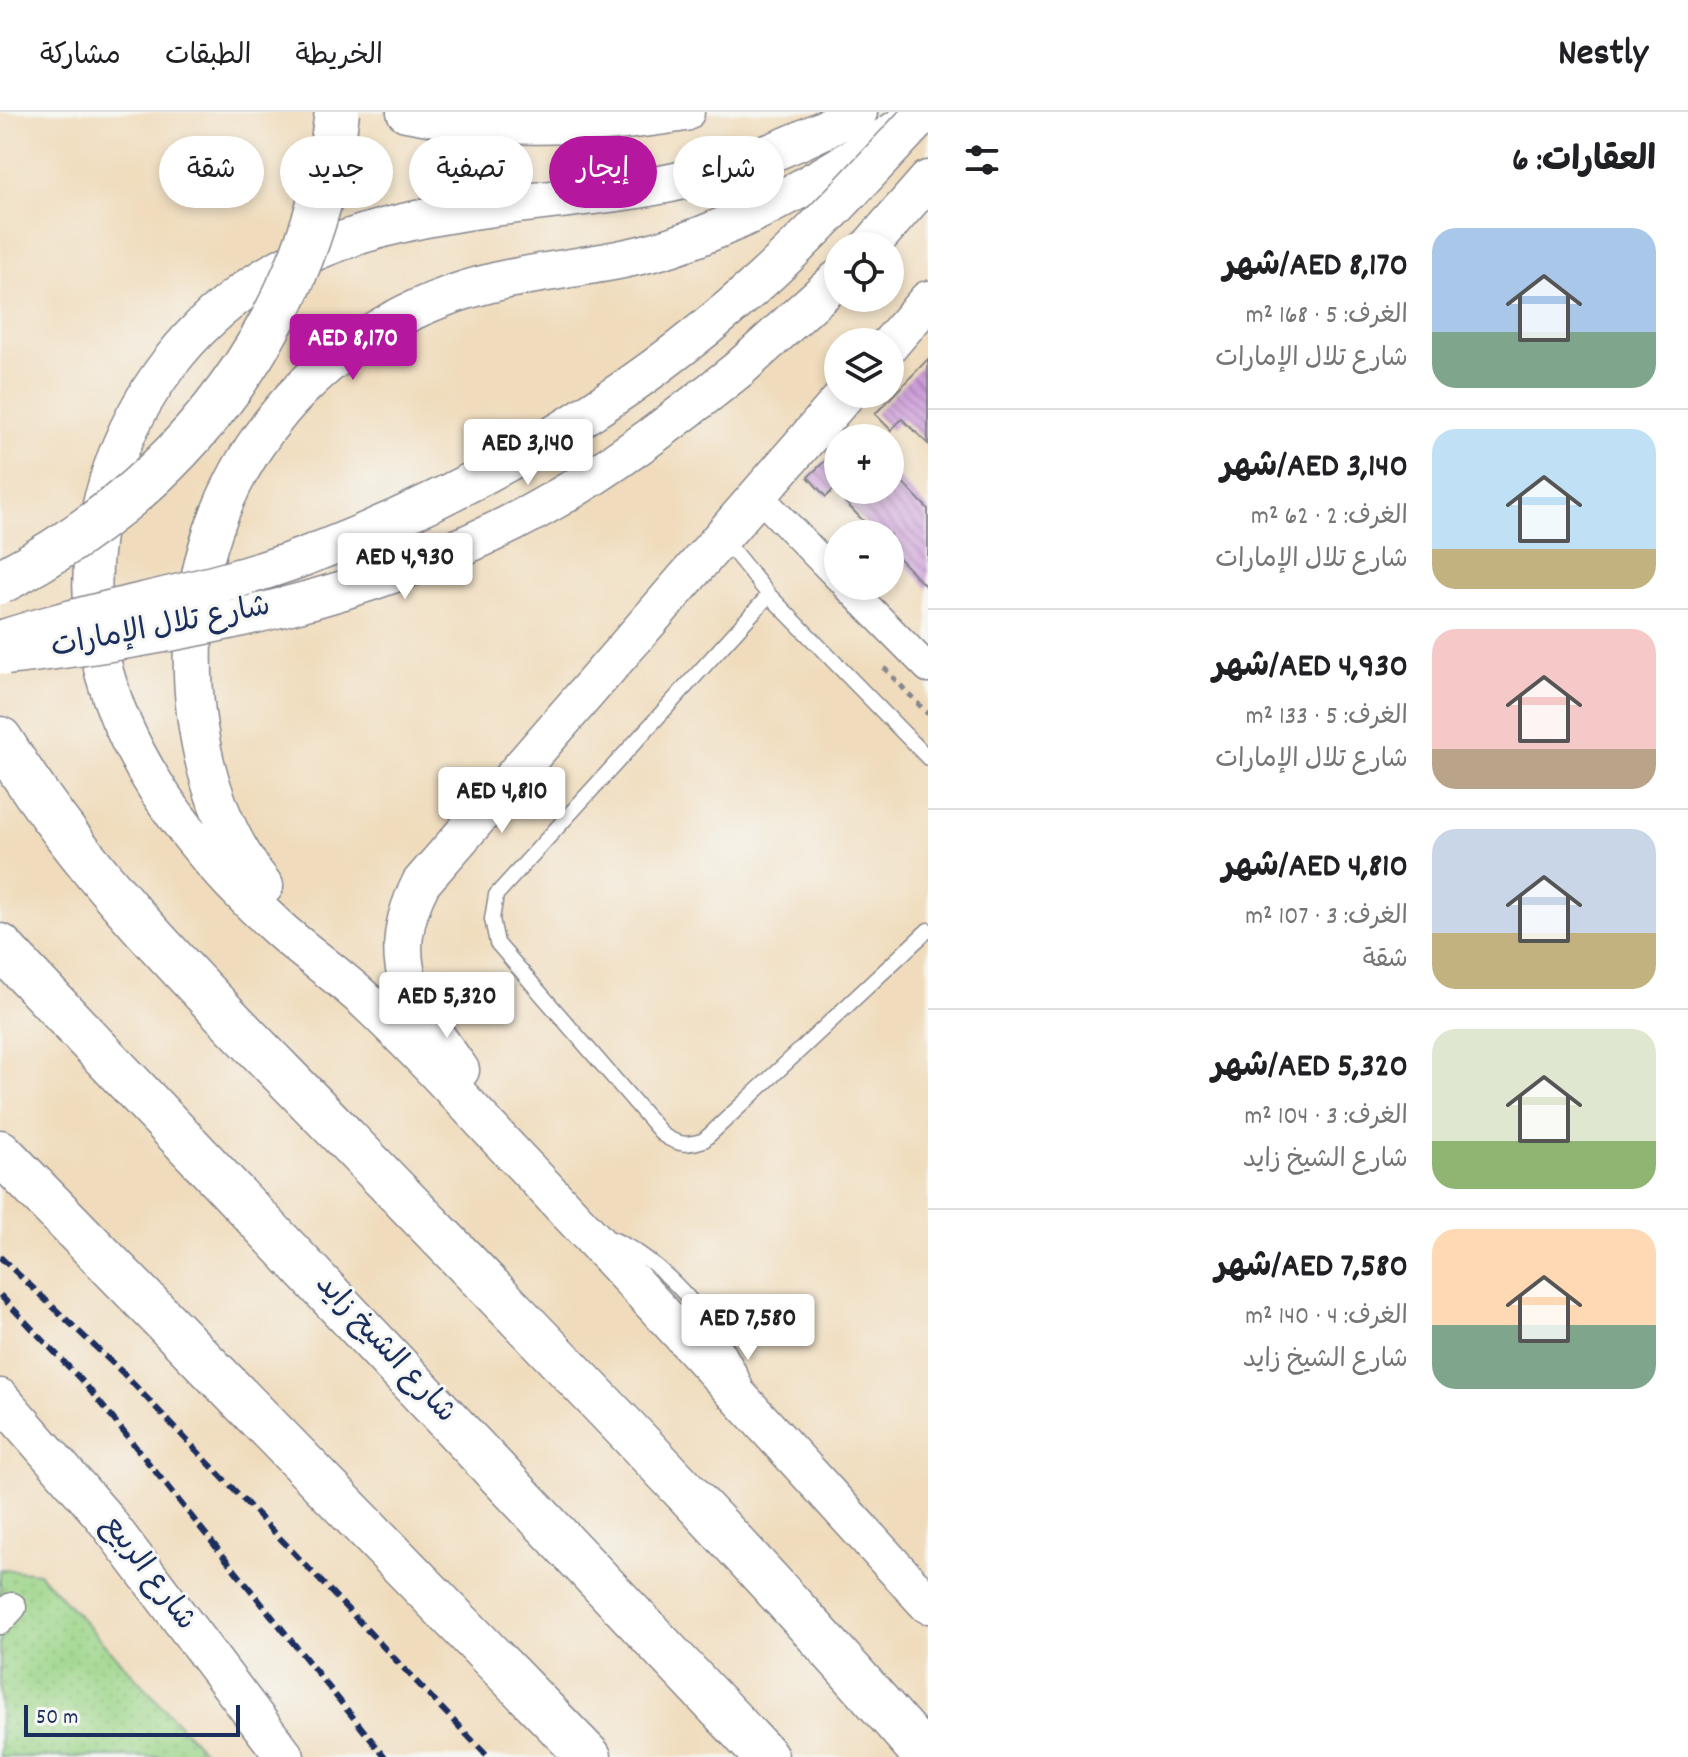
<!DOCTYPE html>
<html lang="ar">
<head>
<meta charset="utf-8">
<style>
	:root { --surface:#fff; --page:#f2f2f2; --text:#202124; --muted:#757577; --line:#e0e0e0; --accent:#b5179e }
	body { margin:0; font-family:Dekko,"Playpen Sans Arabic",sans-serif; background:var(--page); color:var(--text); direction:rtl; height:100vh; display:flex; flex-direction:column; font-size:30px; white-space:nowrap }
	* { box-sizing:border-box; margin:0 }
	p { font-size:26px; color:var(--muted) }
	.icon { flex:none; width:44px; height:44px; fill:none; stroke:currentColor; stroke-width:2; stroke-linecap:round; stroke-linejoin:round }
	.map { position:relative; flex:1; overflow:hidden; direction:ltr }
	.details { display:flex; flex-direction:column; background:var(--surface); width:760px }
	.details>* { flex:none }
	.top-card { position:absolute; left:24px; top:24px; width:760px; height:72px; direction:rtl; display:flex; gap:16px }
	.tools { position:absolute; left:824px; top:120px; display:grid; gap:16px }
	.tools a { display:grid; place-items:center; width:80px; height:80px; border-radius:50%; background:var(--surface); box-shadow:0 4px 12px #0003; font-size:40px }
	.scale { position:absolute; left:24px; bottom:20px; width:216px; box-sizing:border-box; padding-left:8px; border:4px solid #1b2f5e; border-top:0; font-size:22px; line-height:28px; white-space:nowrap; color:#1b2f5e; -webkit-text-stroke:6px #f6f6f2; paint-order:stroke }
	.price { position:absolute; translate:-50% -68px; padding:0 18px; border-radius:8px; background:#fff; color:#222; font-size:26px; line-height:52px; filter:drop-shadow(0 2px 4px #0008) }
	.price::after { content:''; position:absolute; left:50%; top:48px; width:24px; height:18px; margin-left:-12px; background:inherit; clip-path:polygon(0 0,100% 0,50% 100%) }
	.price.selected { background:var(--accent); color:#fff }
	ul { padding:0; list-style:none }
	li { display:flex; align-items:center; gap:24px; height:200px; padding:0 32px }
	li+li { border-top:2px solid var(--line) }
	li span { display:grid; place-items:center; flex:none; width:224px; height:160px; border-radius:24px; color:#555 }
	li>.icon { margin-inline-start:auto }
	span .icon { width:96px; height:96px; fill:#fffc; stroke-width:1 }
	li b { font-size:34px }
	h2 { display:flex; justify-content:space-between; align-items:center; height:96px; padding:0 32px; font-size:34px }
	.chip { padding:0 28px; border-radius:36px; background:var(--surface); box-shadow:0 4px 12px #0003; font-size:28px; line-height:72px }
	.chip.selected { background:var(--accent); color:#fff }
	header { display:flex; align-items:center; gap:48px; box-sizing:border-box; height:112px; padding:0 40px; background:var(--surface); border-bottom:2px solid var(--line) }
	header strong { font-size:38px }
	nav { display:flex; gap:44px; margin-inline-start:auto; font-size:28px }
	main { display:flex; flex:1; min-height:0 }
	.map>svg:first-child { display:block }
	.green { fill:url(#green-dots); stroke:#5a8272; stroke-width:2 }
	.building { fill:url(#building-back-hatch) }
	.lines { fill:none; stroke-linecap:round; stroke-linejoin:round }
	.lane-casing { stroke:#86868d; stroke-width:17 }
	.street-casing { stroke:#86868d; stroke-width:31 }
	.secondary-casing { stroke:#86868d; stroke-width:41 }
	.highway-casing { stroke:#86868d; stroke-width:47 }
	.path { stroke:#86868d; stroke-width:5; stroke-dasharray:6 6; stroke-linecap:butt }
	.lane { stroke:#fff; stroke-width:14 }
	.street { stroke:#fff; stroke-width:28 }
	.secondary { stroke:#fff; stroke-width:38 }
	.highway { stroke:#fff; stroke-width:44 }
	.rail { stroke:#1b2f5e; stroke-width:6; stroke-dasharray:12 6; stroke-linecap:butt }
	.secondary-bridge-casing { stroke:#86868d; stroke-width:41; stroke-linecap:butt }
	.highway-bridge-casing { stroke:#86868d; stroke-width:47; stroke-linecap:butt }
	.secondary-bridge { stroke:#fff; stroke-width:38 }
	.highway-bridge { stroke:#fff; stroke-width:44 }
	.labels { text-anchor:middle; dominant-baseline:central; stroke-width:6; stroke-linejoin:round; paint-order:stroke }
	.street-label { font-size:30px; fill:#1b2f5e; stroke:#f6f6f2 }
</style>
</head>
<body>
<header>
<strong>Nestly</strong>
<nav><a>الخريطة</a><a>الطبقات</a><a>مشاركة</a></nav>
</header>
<main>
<section class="details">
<h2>العقارات: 6<svg class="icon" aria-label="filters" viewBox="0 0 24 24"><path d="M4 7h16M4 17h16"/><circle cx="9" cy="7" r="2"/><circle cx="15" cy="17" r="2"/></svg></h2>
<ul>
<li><span style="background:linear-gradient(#a9c7e8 65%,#7fa58c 0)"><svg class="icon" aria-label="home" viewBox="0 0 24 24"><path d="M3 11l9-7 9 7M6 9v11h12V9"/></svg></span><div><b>AED 8,170/شهر</b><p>الغرف: 5 · 168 m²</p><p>شارع تلال الإمارات</p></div></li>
<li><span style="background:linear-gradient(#bfe0f5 75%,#c2b280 0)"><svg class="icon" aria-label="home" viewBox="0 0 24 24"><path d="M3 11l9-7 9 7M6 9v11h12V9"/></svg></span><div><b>AED 3,140/شهر</b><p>الغرف: 2 · 62 m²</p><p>شارع تلال الإمارات</p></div></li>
<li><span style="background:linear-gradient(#f6c9c9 75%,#b9a48a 0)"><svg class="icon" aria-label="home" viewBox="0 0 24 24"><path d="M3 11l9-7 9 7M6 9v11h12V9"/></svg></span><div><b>AED 4,930/شهر</b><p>الغرف: 5 · 133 m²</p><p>شارع تلال الإمارات</p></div></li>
<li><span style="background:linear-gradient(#c9d6e8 65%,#c2b280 0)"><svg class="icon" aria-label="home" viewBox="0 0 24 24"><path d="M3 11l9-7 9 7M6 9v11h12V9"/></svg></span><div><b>AED 4,810/شهر</b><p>الغرف: 3 · 107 m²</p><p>شقة</p></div></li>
<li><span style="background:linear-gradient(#dfe7d0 70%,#8fb573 0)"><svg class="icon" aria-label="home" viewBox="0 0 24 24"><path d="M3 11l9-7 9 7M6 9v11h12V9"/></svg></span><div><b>AED 5,320/شهر</b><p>الغرف: 3 · 104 m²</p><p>شارع الشيخ زايد</p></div></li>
<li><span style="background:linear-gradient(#ffd9b3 60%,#7fa58c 0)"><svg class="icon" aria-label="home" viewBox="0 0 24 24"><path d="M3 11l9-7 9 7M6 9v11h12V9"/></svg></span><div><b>AED 7,580/شهر</b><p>الغرف: 4 · 140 m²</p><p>شارع الشيخ زايد</p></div></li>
</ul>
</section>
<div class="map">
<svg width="928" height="1645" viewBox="0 0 928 1645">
	<defs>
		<pattern id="green-dots" width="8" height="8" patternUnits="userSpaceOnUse" patternTransform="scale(2)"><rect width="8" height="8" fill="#9ad486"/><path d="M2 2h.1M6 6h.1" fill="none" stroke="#84b676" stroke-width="1.8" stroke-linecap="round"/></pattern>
		<pattern id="building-back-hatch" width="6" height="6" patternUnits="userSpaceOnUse" patternTransform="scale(2)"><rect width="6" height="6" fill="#cc9cd8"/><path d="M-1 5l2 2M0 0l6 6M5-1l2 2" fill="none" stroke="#a580b2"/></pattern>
	</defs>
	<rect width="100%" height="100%" fill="#f6f6f2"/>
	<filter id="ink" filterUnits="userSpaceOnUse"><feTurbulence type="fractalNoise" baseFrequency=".0125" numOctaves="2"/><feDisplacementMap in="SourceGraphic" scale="16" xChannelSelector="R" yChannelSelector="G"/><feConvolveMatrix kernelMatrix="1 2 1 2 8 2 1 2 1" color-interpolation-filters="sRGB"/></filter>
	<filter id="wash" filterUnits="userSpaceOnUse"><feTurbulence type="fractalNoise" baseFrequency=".006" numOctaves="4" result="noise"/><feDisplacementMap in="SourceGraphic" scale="32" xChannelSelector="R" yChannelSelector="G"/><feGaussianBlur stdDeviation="1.8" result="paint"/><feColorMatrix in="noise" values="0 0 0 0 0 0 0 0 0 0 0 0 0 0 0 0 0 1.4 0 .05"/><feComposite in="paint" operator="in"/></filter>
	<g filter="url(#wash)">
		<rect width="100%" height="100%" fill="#f0dcbc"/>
		<path class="green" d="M 0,1457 L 39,1461 L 209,1645 L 0,1645 Z"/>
		<g id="blocks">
			<path class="building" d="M 928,247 L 928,332 L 902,307 L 891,318 L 875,302 Z
				M 838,330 L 838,353 L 827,342 Z
				M 828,346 L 838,357 L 838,373 L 826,385 L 808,365 Z
				M 890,357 L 928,397 L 928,477 L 890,437 L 890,422 L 876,422 L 845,390 L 857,378 L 890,378 Z"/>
		</g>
	</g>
	<g filter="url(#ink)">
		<use href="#blocks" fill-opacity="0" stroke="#86868d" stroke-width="2"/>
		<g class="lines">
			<g class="lane-casing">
				<path id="lane" d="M 722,425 L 769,483 L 928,646
					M 769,483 L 496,783 L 492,807 L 497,831 L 663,1023 C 678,1033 687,1034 704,1028 L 928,818
					M 607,1125 C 662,1144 723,1219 745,1272"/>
			</g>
			<g class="street-casing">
				<path id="street" d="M 758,383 L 838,465
					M 847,474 L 928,556
					M 0,1508 L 12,1495"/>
			</g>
			<g class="secondary-casing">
				<path id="secondary" d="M 406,0 C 498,19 592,15 685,0
					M 858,0 C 790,37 716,65 638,77 C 512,96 378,96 265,165 C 191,210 137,281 110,364 C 51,546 148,698 279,817 C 308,843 341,865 369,892 C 420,940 467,993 515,1044 C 655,1191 791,1342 928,1492
					M 870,134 L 928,68
					M 890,232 L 928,188
					M 739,257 L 838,167
					M 264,774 C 209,707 190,612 193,528 C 200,350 324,210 495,170 C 554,156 615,153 673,134 C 756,106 832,61 904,13
					M 460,958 C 414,895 381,849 421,771 L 846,282
					M 0,1286 L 102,1403 L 285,1645"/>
			</g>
			<g class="highway-casing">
				<path id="highway" d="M 0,627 C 93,778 226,902 348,1029 C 544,1232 742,1432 926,1645
					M 0,834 L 766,1645
					M 0,1040 L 589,1645"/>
			</g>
			<path class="path" d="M 884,556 L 928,602"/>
			<use href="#lane" class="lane"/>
			<use href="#street" class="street"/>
			<use href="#secondary" class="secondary"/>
			<use href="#highway" class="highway"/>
			<path class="rail" d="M 0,1145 L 122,1260 L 488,1645
				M 0,1183 L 85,1272 L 385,1645"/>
			<g class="secondary-bridge-casing">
				<path id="secondary-bridge" d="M 0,528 C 99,495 204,482 303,445 C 468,383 624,292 756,173 C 816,119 870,59 925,0
					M 7,544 C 187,523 375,486 535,399 C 608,359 674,309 739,257"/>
			</g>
			<g class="highway-bridge-casing">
				<path id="highway-bridge" d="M 0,470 C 185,374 312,210 337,0"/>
			</g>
			<use href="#secondary-bridge" class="secondary-bridge"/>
			<use href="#highway-bridge" class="highway-bridge"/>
		</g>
	</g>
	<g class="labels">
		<g class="street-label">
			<text transform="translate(161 517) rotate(-11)">شارع تلال الإمارات</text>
			<text transform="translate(384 1238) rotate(47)">شارع الشيخ زايد</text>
			<text transform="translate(147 1462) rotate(53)">شارع الربيع</text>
		</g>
	</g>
</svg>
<div class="tools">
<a><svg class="icon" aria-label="locate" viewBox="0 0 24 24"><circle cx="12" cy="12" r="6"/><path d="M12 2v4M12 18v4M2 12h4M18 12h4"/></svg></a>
<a><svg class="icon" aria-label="layers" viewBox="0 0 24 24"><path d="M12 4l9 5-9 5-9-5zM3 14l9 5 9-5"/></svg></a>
<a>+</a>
<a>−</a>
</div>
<div class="scale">50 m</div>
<b class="price selected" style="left:353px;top:270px">AED 8,170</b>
<b class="price" style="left:528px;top:375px">AED 3,140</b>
<b class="price" style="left:405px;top:489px">AED 4,930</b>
<b class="price" style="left:502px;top:723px">AED 4,810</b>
<b class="price" style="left:447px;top:928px">AED 5,320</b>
<b class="price" style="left:748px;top:1250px">AED 7,580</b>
<div class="top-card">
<a class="chip">شراء</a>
<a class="chip selected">إيجار</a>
<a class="chip">تصفية</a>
<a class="chip">جديد</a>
<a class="chip">شقة</a>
</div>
</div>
</main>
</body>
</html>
